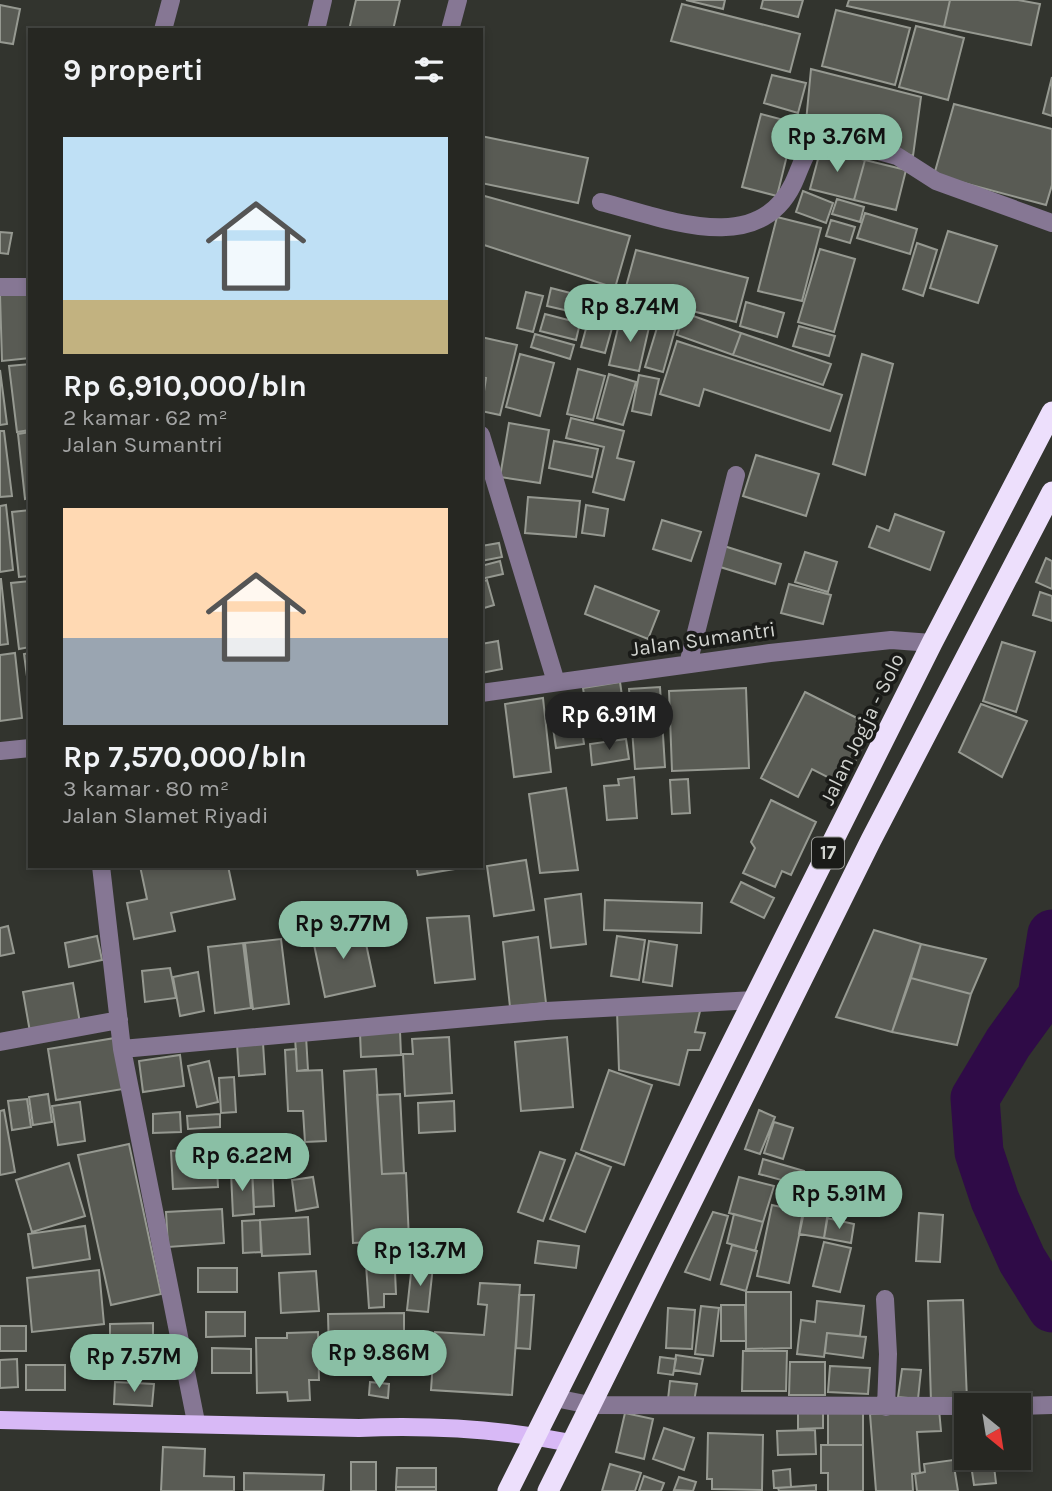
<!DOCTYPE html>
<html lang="id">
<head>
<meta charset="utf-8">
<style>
	:root { --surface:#262722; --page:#32332f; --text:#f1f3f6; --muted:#a4a5a5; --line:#424440; --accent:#8abfa5 }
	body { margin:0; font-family:Karla,sans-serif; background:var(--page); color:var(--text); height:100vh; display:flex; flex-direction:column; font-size:26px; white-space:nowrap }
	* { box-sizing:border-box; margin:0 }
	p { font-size:23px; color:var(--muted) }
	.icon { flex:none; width:38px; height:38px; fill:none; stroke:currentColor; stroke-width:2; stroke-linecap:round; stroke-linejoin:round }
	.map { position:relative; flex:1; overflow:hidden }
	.sheet { position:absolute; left:28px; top:28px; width:455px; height:840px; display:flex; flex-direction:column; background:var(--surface); border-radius:0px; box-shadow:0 4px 10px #0003,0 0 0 2px var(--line) }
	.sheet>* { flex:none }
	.needle { width:46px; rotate:150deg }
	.controls { position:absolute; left:954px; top:1393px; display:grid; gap:14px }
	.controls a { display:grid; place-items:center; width:77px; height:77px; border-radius:0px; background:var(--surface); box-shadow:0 4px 10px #0003,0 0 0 2px var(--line); font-size:35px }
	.price { position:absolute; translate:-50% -60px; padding:0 16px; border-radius:24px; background:var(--accent); color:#111; font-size:23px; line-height:46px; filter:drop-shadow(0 2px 4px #0008) }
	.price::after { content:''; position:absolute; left:50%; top:42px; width:21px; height:16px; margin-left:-10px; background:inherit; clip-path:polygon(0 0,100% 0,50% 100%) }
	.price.selected { background:#222; color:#fff }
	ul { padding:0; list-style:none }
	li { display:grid; align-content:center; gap:14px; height:371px; padding:0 35px }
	li span { display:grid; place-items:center; height:217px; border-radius:0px; color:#555 }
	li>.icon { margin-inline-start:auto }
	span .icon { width:126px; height:126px; fill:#fffc; stroke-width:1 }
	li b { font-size:30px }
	h2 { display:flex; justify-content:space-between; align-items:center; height:84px; padding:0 35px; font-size:30px }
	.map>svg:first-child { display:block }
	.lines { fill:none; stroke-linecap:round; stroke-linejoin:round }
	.river { stroke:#2f0b47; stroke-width:49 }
	.building { fill:#595b54; stroke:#969991; stroke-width:2 }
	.minor { stroke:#867794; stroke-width:18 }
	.major { stroke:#d8b9f6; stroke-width:18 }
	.highway { stroke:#eddffc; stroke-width:21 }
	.labels { text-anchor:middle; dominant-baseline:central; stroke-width:7; stroke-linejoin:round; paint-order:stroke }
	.shield { fill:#1a1b18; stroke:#9b9c99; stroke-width:2 }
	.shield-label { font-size:19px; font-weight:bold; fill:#d2d4d0 }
	.street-label { font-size:21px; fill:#d2d4d0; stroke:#1a1b18 }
</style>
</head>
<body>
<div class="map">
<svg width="1052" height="1491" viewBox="0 0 1052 1491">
	<rect width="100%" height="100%" fill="#32342e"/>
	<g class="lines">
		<path class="river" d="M 1052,934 L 1042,996 L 1008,1043 L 975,1098 L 979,1152 L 995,1200 L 1022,1260 L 1052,1308"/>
	</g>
	<path class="building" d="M 356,0 L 400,0 L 393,30 L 349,30 Z
		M 686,0 L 725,0 L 723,9 Z
		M 763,0 L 803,0 L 798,17 L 761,8 Z
		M 849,0 L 950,0 L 944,27 L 847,6 Z
		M 950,0 L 1018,0 L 1040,4 L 1031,45 L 944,27 Z
		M 682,4 L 800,34 L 790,72 L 671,41 Z
		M 0,5 L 20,9 L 13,44 L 0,42 Z
		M 836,10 L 910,28 L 895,85 L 822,66 Z
		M 916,26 L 964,38 L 948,100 L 899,87 Z
		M 811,69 L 921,97 L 913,156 L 806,122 Z
		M 772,75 L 806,83 L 798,113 L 764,103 Z
		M 1052,77 L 1052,116 L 1043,113 Z
		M 954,104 L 1052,129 L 1052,185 L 1046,205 L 934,175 Z
		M 761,114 L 795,123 L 777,196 L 742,187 Z
		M 481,136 L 588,158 L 578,203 L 481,183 Z
		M 821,148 L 865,160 L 854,200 L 810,189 Z
		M 865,160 L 906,170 L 896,210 L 854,200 Z
		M 803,191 L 833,203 L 826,223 L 796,212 Z
		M 481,195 L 630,236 L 615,288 L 481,244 Z
		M 837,199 L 864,207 L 860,222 L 832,214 Z
		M 865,213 L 917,229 L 910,254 L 857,238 Z
		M 777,217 L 821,228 L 802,301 L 758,291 Z
		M 831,220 L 855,227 L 850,243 L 826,236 Z
		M 948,231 L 997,246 L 978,303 L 930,288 Z
		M 0,232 L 12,233 L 8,254 L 0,253 Z
		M 917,243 L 937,250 L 923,296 L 903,289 Z
		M 820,249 L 855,259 L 834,332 L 798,322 Z
		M 636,250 L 748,278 L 736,322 L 624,294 Z
		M 551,288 L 586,297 L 582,314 L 547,306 Z
		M 29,291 L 30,358 L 2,361 L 0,295 Z
		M 526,292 L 543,296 L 533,332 L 517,328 Z
		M 746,302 L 784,313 L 777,337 L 740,326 Z
		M 685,313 L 741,333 L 733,355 L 677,335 Z
		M 545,314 L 580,323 L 576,340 L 540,331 Z
		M 590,314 L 614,321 L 605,353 L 581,347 Z
		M 621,316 L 650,323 L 639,371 L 609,365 Z
		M 660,318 L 677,323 L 663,372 L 645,367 Z
		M 799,326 L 835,336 L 829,356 L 793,346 Z
		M 741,333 L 831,364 L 823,385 L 733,355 Z
		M 535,334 L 574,345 L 570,359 L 531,347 Z
		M 481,337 L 517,345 L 500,415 L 481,411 L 486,378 L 481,377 Z
		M 677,341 L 842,395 L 830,431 L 704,389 L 699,406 L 660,394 Z
		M 520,354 L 554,363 L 540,416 L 506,407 Z
		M 862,354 L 893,364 L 865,475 L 833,464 Z
		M 30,364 L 30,430 L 17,432 L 9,366 Z
		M 578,369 L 605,376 L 593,420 L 567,414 Z
		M 0,370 L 7,424 L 0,425 Z
		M 609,374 L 636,382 L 623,425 L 597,418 Z
		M 639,375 L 659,379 L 651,415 L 632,411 Z
		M 571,418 L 624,431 L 617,458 L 634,462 L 624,500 L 593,492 L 604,447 L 566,438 Z
		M 509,423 L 549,430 L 540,483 L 500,477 Z
		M 0,431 L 4,431 L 12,496 L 0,497 Z
		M 30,432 L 30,498 L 25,499 L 18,434 Z
		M 554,441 L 598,449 L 592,477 L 549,468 Z
		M 756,455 L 819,474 L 806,516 L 743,496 Z
		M 528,497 L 580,501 L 576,537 L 525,533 Z
		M 6,505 L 13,570 L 0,572 L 0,506 Z
		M 586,505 L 608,509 L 604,536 L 582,533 Z
		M 30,510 L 30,576 L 19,577 L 12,512 Z
		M 895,514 L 944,532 L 930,570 L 869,547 L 877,526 L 889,531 Z
		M 662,520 L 701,532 L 691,561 L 653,549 Z
		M 499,543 L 502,557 L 481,561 L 481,546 Z
		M 724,546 L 781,564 L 775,584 L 717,566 Z
		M 805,552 L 837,562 L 828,592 L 795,582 Z
		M 1046,558 L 1052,561 L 1052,589 L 1036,582 Z
		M 500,561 L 503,574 L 481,579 L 481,566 Z
		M 1,579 L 8,644 L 0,645 L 0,579 Z
		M 487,580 L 494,605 L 481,609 L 481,582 Z
		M 30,581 L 30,647 L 19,649 L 11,583 Z
		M 789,584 L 831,595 L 823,624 L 781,613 Z
		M 595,586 L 659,611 L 648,639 L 585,614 Z
		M 1040,592 L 1052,596 L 1052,621 L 1033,615 Z
		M 498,641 L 502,669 L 481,673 L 481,644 Z
		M 1002,642 L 1035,652 L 1016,712 L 983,701 Z
		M 15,653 L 22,718 L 0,721 L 0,655 Z
		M 30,653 L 30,699 L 24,654 Z
		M 620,682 L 623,703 L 586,708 L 583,688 Z
		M 660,687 L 665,767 L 635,769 L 629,689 Z
		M 746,688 L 749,768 L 672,771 L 669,691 Z
		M 805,692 L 873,726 L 843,785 L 812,769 L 798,797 L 761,778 Z
		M 543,698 L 551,772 L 514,777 L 505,704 Z
		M 578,703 L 584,744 L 556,748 L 550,707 Z
		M 981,704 L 1027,721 L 1002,777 L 959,752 Z
		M 624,707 L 628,727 L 590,733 L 587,712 Z
		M 626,739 L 629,759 L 592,765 L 590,744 Z
		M 634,777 L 637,818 L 607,820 L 604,786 L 619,785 L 618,779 Z
		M 688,779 L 690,813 L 672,814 L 670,780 Z
		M 566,788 L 578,870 L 540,873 L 529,794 Z
		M 771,800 L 816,822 L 791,875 L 782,871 L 775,887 L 743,873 L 755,848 L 751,842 Z
		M 526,860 L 534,910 L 494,916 L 487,866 Z
		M 140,866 L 228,866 L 235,899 L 171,913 L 175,931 L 134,939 L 127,903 L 147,899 Z
		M 416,866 L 473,866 L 418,875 Z
		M 741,882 L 774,898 L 764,918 L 731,902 Z
		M 581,894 L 586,944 L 551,948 L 545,899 Z
		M 605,900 L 702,903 L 701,933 L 604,930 Z
		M 469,916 L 475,979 L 435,983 L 427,918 Z
		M 362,925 L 375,986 L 325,997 L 312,935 Z
		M 8,926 L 14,953 L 0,956 L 0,928 Z
		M 874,930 L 921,944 L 892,1032 L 836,1017 Z
		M 97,936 L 102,960 L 69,967 L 65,943 Z
		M 617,936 L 645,940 L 639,980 L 611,976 Z
		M 538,937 L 546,1003 L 510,1007 L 503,942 Z
		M 281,939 L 289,1004 L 253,1009 L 245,943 Z
		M 649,941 L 677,945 L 672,986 L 643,982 Z
		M 243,943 L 251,1008 L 215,1013 L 208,947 Z
		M 921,944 L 986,959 L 971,994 L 911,978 Z
		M 170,968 L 176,998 L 145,1002 L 142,971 Z
		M 198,972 L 204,1011 L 180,1016 L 173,977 Z
		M 911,978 L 971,994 L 957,1045 L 892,1032 Z
		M 73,983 L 80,1023 L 30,1032 L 23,992 Z
		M 701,1007 L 695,1032 L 705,1033 L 700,1050 L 688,1050 L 679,1085 L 619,1070 L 617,1011 Z
		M 400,1031 L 401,1055 L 361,1057 L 360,1033 Z
		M 306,1036 L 308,1070 L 297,1071 L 295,1037 Z
		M 449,1037 L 452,1093 L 405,1096 L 403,1054 L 413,1054 L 412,1039 Z
		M 567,1037 L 573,1107 L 521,1111 L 515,1042 Z
		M 115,1038 L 123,1089 L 56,1100 L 48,1049 Z
		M 263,1043 L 265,1074 L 239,1076 L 237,1044 Z
		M 296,1049 L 297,1071 L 322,1070 L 326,1141 L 305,1142 L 303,1111 L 288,1111 L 285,1050 Z
		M 180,1055 L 184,1086 L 143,1092 L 139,1061 Z
		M 209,1061 L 218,1102 L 197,1107 L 188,1066 Z
		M 376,1069 L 382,1174 L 406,1173 L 409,1240 L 353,1243 L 344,1071 Z
		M 609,1070 L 652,1085 L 624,1165 L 581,1150 Z
		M 234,1077 L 236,1112 L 221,1113 L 219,1078 Z
		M 48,1094 L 52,1122 L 33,1125 L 29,1097 Z
		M 400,1094 L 404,1173 L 382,1174 L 377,1095 Z
		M 27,1099 L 31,1127 L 12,1130 L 8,1101 Z
		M 454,1101 L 455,1131 L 419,1133 L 418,1103 Z
		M 80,1102 L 85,1141 L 58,1145 L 52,1106 Z
		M 4,1110 L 15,1172 L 0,1175 L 0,1111 Z
		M 759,1110 L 775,1117 L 760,1154 L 745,1149 Z
		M 180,1112 L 181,1132 L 153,1133 L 153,1114 Z
		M 220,1114 L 220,1127 L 188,1129 L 187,1116 Z
		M 774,1122 L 793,1128 L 783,1159 L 764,1153 Z
		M 242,1141 L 244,1172 L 222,1173 L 220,1142 Z
		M 296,1141 L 297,1169 L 278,1170 L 277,1142 Z
		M 129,1144 L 161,1294 L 111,1305 L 78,1155 Z
		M 271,1145 L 274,1206 L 254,1207 L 251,1147 Z
		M 216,1148 L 218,1187 L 173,1189 L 171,1151 Z
		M 540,1152 L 565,1160 L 543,1221 L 518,1212 Z
		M 576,1153 L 611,1167 L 585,1232 L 550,1219 Z
		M 763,1159 L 804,1171 L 800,1185 L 759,1174 Z
		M 69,1163 L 85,1216 L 32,1232 L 16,1180 Z
		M 252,1171 L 254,1214 L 233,1216 L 231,1173 Z
		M 313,1177 L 318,1207 L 296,1211 L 292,1180 Z
		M 739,1177 L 774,1186 L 763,1222 L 729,1213 Z
		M 807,1188 L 832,1193 L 824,1238 L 799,1234 Z
		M 772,1205 L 804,1212 L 789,1283 L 757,1276 Z
		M 222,1209 L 224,1243 L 168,1247 L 166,1212 Z
		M 713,1212 L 728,1216 L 710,1280 L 685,1272 Z
		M 919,1213 L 943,1215 L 940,1262 L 916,1261 Z
		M 734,1214 L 763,1222 L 755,1251 L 727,1243 Z
		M 308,1217 L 310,1254 L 262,1256 L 260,1220 Z
		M 827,1218 L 854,1224 L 851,1243 L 824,1238 Z
		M 260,1220 L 261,1252 L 243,1253 L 242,1221 Z
		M 85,1226 L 90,1259 L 33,1268 L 28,1234 Z
		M 538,1241 L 579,1246 L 576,1268 L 535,1263 Z
		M 824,1242 L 851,1248 L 840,1292 L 813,1286 Z
		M 435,1245 L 464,1249 L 461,1266 L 432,1261 Z
		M 732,1245 L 757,1251 L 746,1291 L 721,1284 Z
		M 394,1249 L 396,1294 L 384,1294 L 384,1307 L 369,1308 L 365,1250 Z
		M 412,1264 L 433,1266 L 428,1312 L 407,1310 Z
		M 198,1268 L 237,1268 L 237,1292 L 198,1292 Z
		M 99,1270 L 104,1324 L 32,1332 L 27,1278 Z
		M 316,1271 L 319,1311 L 281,1313 L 279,1273 Z
		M 480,1283 L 520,1285 L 512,1395 L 431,1390 L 435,1332 L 484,1335 L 487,1305 L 478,1304 Z
		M 746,1292 L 791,1292 L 791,1348 L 746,1349 Z
		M 519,1295 L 534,1295 L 530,1349 L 516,1348 Z
		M 963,1300 L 967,1400 L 931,1402 L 928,1301 Z
		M 817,1301 L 864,1306 L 860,1336 L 827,1333 L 824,1357 L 797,1354 L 801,1320 L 815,1322 Z
		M 721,1305 L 745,1305 L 746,1341 L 721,1341 Z
		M 701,1306 L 719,1308 L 713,1356 L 695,1354 Z
		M 668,1308 L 695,1310 L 692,1349 L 666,1348 Z
		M 206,1312 L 245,1312 L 245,1336 L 206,1337 Z
		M 404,1313 L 404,1369 L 359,1370 L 358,1354 L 329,1355 L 328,1314 Z
		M 153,1323 L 153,1374 L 110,1375 L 110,1324 Z
		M 0,1326 L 26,1326 L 26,1351 L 0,1351 Z
		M 318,1332 L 319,1380 L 309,1380 L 310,1400 L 288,1401 L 287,1392 L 257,1393 L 256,1338 L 287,1338 L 287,1333 Z
		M 827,1333 L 866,1337 L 863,1358 L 825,1353 Z
		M 212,1348 L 251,1349 L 251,1373 L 212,1373 Z
		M 743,1351 L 787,1351 L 786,1391 L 742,1391 Z
		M 676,1355 L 703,1359 L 700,1374 L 674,1370 Z
		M 660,1357 L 676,1359 L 673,1375 L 658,1373 Z
		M 17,1359 L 18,1387 L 0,1388 L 0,1360 Z
		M 790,1362 L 825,1362 L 825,1395 L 789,1395 Z
		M 26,1365 L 65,1365 L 65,1390 L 26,1390 Z
		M 830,1366 L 870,1368 L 868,1394 L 828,1392 Z
		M 902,1369 L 921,1370 L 918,1399 L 898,1397 Z
		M 670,1381 L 697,1384 L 694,1402 L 668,1399 Z
		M 115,1382 L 154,1384 L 152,1406 L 114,1404 Z
		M 370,1382 L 389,1384 L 388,1398 L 369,1395 Z
		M 939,1409 L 941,1431 L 917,1432 L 920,1473 L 912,1474 L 913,1491 L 876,1491 L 870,1414 Z
		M 798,1411 L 823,1412 L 823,1428 L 798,1429 Z
		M 828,1411 L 863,1411 L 863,1445 L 828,1445 Z
		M 625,1413 L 653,1419 L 644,1459 L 616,1452 Z
		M 664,1428 L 694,1438 L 684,1470 L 653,1459 Z
		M 815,1430 L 816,1454 L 778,1455 L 777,1431 Z
		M 708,1433 L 763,1435 L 762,1490 L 712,1489 L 712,1479 L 707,1479 Z
		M 821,1445 L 863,1445 L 863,1491 L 828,1491 L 828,1473 L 821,1473 Z
		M 163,1447 L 205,1449 L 204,1476 L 234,1477 L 234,1491 L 161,1491 Z
		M 970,1458 L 993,1458 L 996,1483 L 974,1485 Z
		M 953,1460 L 958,1491 L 917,1491 L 915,1474 L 925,1472 L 924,1464 Z
		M 351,1462 L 376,1462 L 376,1491 L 351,1491 Z
		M 610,1464 L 641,1473 L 635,1491 L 602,1491 Z
		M 397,1468 L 436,1468 L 436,1487 L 396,1487 Z
		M 790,1469 L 791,1487 L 774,1488 L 773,1471 Z
		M 244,1473 L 324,1475 L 323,1491 L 244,1491 Z
		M 644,1476 L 664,1483 L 661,1491 L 639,1491 Z
		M 679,1477 L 696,1482 L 693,1491 L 674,1490 Z
		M 816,1485 L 816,1491 L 779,1491 L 778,1488 Z
		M 396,1487 L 436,1487 L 436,1491 L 396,1491 Z"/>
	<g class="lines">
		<path class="minor" d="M 163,30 L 171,0
			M 316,30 L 323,0
			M 450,30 L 458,0
			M 601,202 C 662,217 757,259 793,184 C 801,168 806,143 824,136 L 897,156 L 936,181 L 1052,223
			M 0,287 L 30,287
			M 481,435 L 556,682
			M 688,664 L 736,475
			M 481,693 L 770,653 L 891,640 L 932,643
			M 0,751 L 30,748
			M 101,866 L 122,1049 L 196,1422
			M 0,1042 L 119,1020
			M 122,1049 L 546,1011 L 755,1000
			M 885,1299 L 888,1354 L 886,1407
			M 555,1398 L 590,1405 L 966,1406
			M 1018,1406 L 1052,1405"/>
		<path class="major" d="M 0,1420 L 359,1428 C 430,1425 501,1429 571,1443"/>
		<path class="highway" d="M 508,1491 L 932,643 L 1052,412
			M 548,1491 L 871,840 L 1052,492"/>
	</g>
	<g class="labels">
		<rect class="shield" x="812" y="837.5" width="32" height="31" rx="5"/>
		<g class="shield-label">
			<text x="828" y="853">17</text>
		</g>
		<g class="street-label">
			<text transform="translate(703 639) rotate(-8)">Jalan Sumantri</text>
			<text transform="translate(862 729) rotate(-64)">Jalan Jogja - Solo</text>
		</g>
	</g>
</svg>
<div class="controls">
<a><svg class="needle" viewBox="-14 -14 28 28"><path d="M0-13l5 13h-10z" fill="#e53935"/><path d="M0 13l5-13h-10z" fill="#a4a5a5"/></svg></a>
</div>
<b class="price" style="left:837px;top:174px">Rp 3.76M</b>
<b class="price" style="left:630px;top:344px">Rp 8.74M</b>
<b class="price selected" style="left:609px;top:752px">Rp 6.91M</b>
<b class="price" style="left:343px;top:961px">Rp 9.77M</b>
<b class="price" style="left:242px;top:1193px">Rp 6.22M</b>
<b class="price" style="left:839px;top:1231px">Rp 5.91M</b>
<b class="price" style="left:420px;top:1288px">Rp 13.7M</b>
<b class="price" style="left:379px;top:1390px">Rp 9.86M</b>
<b class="price" style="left:134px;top:1394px">Rp 7.57M</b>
<section class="sheet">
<h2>9 properti<svg class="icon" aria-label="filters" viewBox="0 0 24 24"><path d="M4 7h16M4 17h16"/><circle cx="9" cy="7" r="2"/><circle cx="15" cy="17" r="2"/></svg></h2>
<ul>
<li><span style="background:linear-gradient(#bfe0f5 75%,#c2b280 0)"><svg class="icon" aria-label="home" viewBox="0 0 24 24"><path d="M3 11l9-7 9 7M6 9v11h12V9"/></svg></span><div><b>Rp 6,910,000/bln</b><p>2 kamar · 62 m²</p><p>Jalan Sumantri</p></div></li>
<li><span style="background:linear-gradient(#ffd9b3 60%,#9aa5b1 0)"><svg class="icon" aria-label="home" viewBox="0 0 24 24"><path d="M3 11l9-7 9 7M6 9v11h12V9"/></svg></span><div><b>Rp 7,570,000/bln</b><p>3 kamar · 80 m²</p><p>Jalan Slamet Riyadi</p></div></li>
</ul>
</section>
</div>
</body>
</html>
